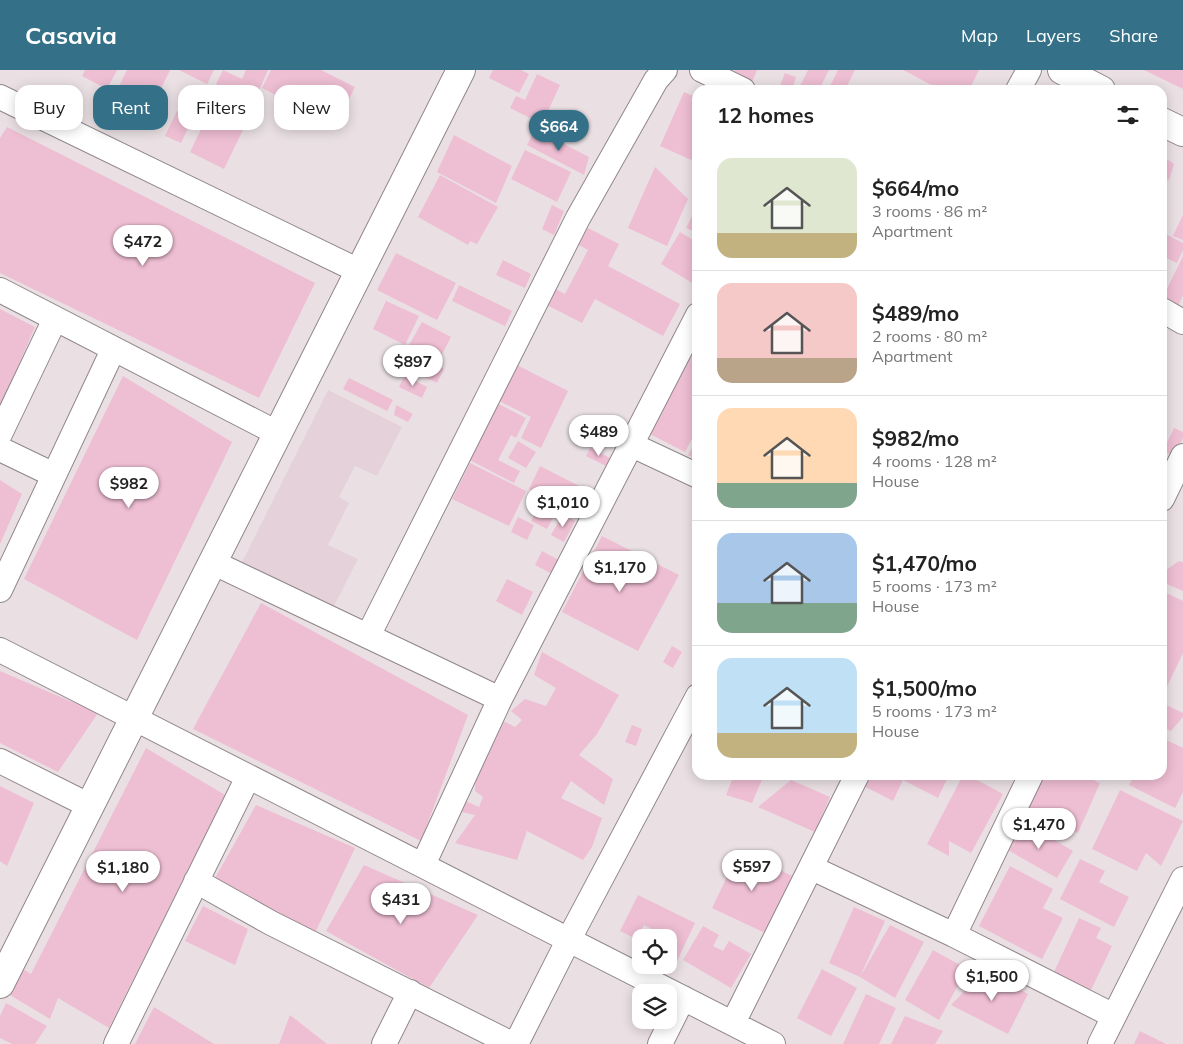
<!DOCTYPE html>
<html lang="en">
<head>
<meta charset="utf-8">
<style>
	:root { --surface:#fff; --page:#f6f6f6; --text:#222; --muted:#767676; --line:#e0e0e0; --accent:#347188 }
	body { margin:0; font-family:Mulish,sans-serif; background:var(--page); color:var(--text); height:100vh; display:flex; flex-direction:column; font-size:19px; white-space:nowrap }
	* { box-sizing:border-box; margin:0 }
	p { font-size:16px; color:var(--muted) }
	.icon { flex:none; width:28px; height:28px; fill:none; stroke:currentColor; stroke-width:2; stroke-linecap:round; stroke-linejoin:round }
	.map { position:relative; flex:1; overflow:hidden }
	.side { position:absolute; left:692px; top:15px; width:475px; height:695px; display:flex; flex-direction:column; background:var(--surface); border-radius:15px; box-shadow:0 2px 12px #0003 }
	.side>* { flex:none }
	.top-card { position:absolute; left:15px; top:15px; width:475px; height:45px; display:flex; gap:10px }
	.fabs { position:absolute; left:632px; top:859px; display:grid; gap:10px }
	.fabs a { display:grid; place-items:center; width:45px; height:45px; border-radius:10px; background:var(--surface); box-shadow:0 2px 12px #0003; font-size:25px }
	.price { position:absolute; translate:-50% -42px; padding:0 11px; border-radius:18px; background:#fff; color:#222; font-size:16px; line-height:32px; filter:drop-shadow(0 1px 2px #0008) }
	.price::after { content:''; position:absolute; left:50%; top:30px; width:15px; height:11px; margin-left:-8px; background:inherit; clip-path:polygon(0 0,100% 0,50% 100%) }
	.price.active { background:var(--accent); color:#fff }
	ul { padding:0; list-style:none }
	li { display:flex; align-items:center; gap:15px; height:125px; padding:0 25px }
	li+li { border-top:1px solid var(--line) }
	li span { display:grid; place-items:center; flex:none; width:140px; height:100px; border-radius:15px; color:#555 }
	li>.icon { margin-inline-start:auto }
	span .icon { width:60px; height:60px; fill:#fffc; stroke-width:1 }
	li b { font-size:21px }
	h2 { display:flex; justify-content:space-between; align-items:center; height:60px; padding:0 25px; font-size:21px }
	.pill { padding:0 18px; border-radius:15px; background:var(--surface); box-shadow:0 2px 12px #0003; font-size:18px; line-height:45px }
	.pill.active { background:var(--accent); color:#fff }
	header { display:flex; align-items:center; gap:30px; box-sizing:border-box; height:70px; padding:0 25px; background:var(--accent); color:#fff }
	header strong { font-size:24px }
	nav { display:flex; gap:28px; margin-inline-start:auto; font-size:18px }
	.map>svg:first-child { display:block }
	.built { fill:#e4d1d9 }
	.building { fill:#eebed2 }
	.lines { fill:none; stroke-linecap:round; stroke-linejoin:round }
	.street-casing { stroke:#90878a; stroke-width:26 }
	.secondary-casing { stroke:#90878a; stroke-width:30 }
	.street { stroke:#fff; stroke-width:24 }
	.secondary { stroke:#fff; stroke-width:28 }
</style>
</head>
<body>
<header>
<strong>Casavia</strong>
<nav><a>Map</a><a>Layers</a><a>Share</a></nav>
</header>
<div class="map">
<svg width="1183" height="974" viewBox="0 0 1183 974">
	<rect width="100%" height="100%" fill="#eae0e4"/>
	<path class="built" d="M 328,320 L 402,357 L 377,406 L 355,396 L 339,427 L 349,433 L 328,475 L 358,489 L 332,540 L 241,494 Z"/>
	<path class="building" d="M 85,0 L 117,0 L 107,19 L 82,6 Z
		M 127,0 L 170,0 L 144,54 L 109,37 Z
		M 179,0 L 214,0 L 207,14 Z
		M 223,0 L 242,9 L 246,0 L 268,0 L 254,32 L 216,14 Z
		M 271,0 L 321,0 L 355,17 L 336,55 L 262,18 Z
		M 493,0 L 521,0 L 529,4 L 519,23 L 489,8 Z
		M 735,0 L 757,0 L 750,17 L 732,9 Z
		M 808,0 L 829,0 L 819,20 L 798,20 Z
		M 838,0 L 855,0 L 845,20 L 828,20 Z
		M 903,0 L 979,0 L 969,20 L 941,20 Z
		M 1144,0 L 1183,0 L 1183,19 Z
		M 785,3 L 796,7 L 792,20 L 779,18 Z
		M 537,4 L 560,15 L 542,54 L 510,38 L 516,26 L 525,30 Z
		M 219,22 L 253,39 L 224,99 L 190,82 Z
		M 684,22 L 698,28 L 698,93 L 660,76 Z
		M 177,41 L 193,48 L 181,73 L 165,66 Z
		M 7,57 L 315,213 L 259,328 L 0,203 L 0,68 Z
		M 535,59 L 589,87 L 584,105 L 527,75 Z
		M 454,65 L 512,96 L 496,133 L 437,102 Z
		M 525,80 L 571,102 L 557,132 L 511,109 Z
		M 1162,86 L 1174,94 L 1169,110 L 1162,108 Z
		M 655,97 L 688,129 L 667,176 L 628,158 Z
		M 440,105 L 498,137 L 477,174 L 470,171 L 468,175 L 418,147 Z
		M 698,134 L 698,163 L 686,158 Z
		M 552,135 L 564,141 L 554,165 L 542,159 Z
		M 1183,145 L 1183,170 L 1173,166 Z
		M 584,156 L 619,174 L 608,196 L 680,234 L 663,266 L 595,229 L 582,253 L 541,232 L 550,216 L 565,224 L 588,180 L 575,173 Z
		M 680,162 L 698,173 L 697,216 L 661,194 Z
		M 1162,162 L 1183,173 L 1183,180 L 1177,193 L 1162,186 Z
		M 396,183 L 456,213 L 437,250 L 377,220 Z
		M 1183,186 L 1183,225 L 1177,239 L 1162,229 Z
		M 503,190 L 531,204 L 525,218 L 496,205 Z
		M 459,215 L 512,241 L 505,256 L 452,231 Z
		M 386,231 L 419,246 L 405,275 L 373,259 Z
		M 0,239 L 35,257 L 0,338 Z
		M 422,252 L 451,267 L 438,292 L 408,277 Z
		M 409,281 L 444,299 L 437,313 L 402,295 Z
		M 688,284 L 698,289 L 698,357 L 685,382 L 648,363 Z
		M 511,292 L 568,321 L 541,378 L 521,368 L 531,347 L 493,328 Z
		M 405,305 L 427,317 L 422,328 L 399,317 Z
		M 123,306 L 232,372 L 137,570 L 24,509 Z
		M 349,308 L 393,330 L 387,341 L 343,319 Z
		M 491,330 L 526,348 L 516,368 L 511,365 L 498,390 L 520,401 L 514,413 L 462,386 Z
		M 396,335 L 413,344 L 408,352 L 394,345 Z
		M 1174,358 L 1183,362 L 1183,368 L 1174,386 L 1163,381 Z
		M 698,367 L 698,390 L 688,385 Z
		M 518,371 L 536,382 L 526,398 L 508,388 Z
		M 590,378 L 612,389 L 608,397 L 586,386 Z
		M 470,393 L 526,421 L 509,456 L 452,429 Z
		M 540,396 L 591,422 L 580,445 L 529,419 Z
		M 0,410 L 22,424 L 0,474 Z
		M 539,436 L 555,444 L 547,459 L 531,451 Z
		M 563,444 L 575,451 L 564,472 L 551,465 Z
		M 518,447 L 534,455 L 527,470 L 511,462 Z
		M 602,466 L 679,505 L 638,581 L 562,542 Z
		M 542,481 L 559,490 L 552,504 L 535,495 Z
		M 1179,491 L 1183,492 L 1183,521 L 1162,512 L 1162,503 Z
		M 507,509 L 533,522 L 522,545 L 496,531 Z
		M 1162,521 L 1183,531 L 1183,583 L 1162,627 Z
		M 261,533 L 468,645 L 421,771 L 193,659 Z
		M 672,576 L 682,582 L 673,598 L 663,592 Z
		M 542,582 L 619,625 L 597,664 L 579,685 L 613,709 L 604,735 L 571,711 L 561,728 L 602,748 L 592,777 L 583,790 L 527,761 L 517,790 L 455,773 L 475,745 L 457,741 L 463,730 L 479,737 L 483,727 L 475,721 L 476,698 L 503,651 L 515,657 L 522,650 L 511,641 L 525,629 L 546,636 L 556,618 L 534,605 Z
		M 0,601 L 98,643 L 58,702 L 0,673 Z
		M 1162,633 L 1183,643 L 1183,647 L 1171,661 L 1162,657 Z
		M 632,655 L 642,659 L 636,676 L 625,672 Z
		M 1162,668 L 1183,678 L 1183,722 L 1175,738 L 1129,715 L 1134,705 L 1162,705 Z
		M 146,678 L 225,725 L 109,958 L 58,928 L 50,949 L 10,925 L 20,897 L 31,904 Z
		M 734,705 L 764,705 L 752,733 L 726,725 Z
		M 867,705 L 949,705 L 938,728 L 903,710 L 893,731 L 862,715 Z
		M 963,705 L 968,705 L 1003,724 L 971,783 L 949,771 L 949,786 L 927,774 Z
		M 1043,705 L 1081,705 L 1100,713 L 1078,763 L 1027,741 Z
		M 791,710 L 830,727 L 815,762 L 758,737 Z
		M 0,716 L 34,733 L 7,796 L 0,791 Z
		M 1120,720 L 1183,751 L 1161,796 L 1146,783 L 1137,801 L 1092,779 Z
		M 256,735 L 355,778 L 314,865 L 214,810 Z
		M 1022,751 L 1073,781 L 1057,808 L 1006,779 Z
		M 740,780 L 792,806 L 765,863 L 712,838 Z
		M 1080,789 L 1105,801 L 1099,812 L 1129,827 L 1114,857 L 1060,829 Z
		M 364,795 L 478,845 L 429,918 L 326,861 Z
		M 1010,796 L 1053,819 L 1043,838 L 1063,848 L 1042,889 L 979,856 Z
		M 638,825 L 695,853 L 676,893 L 669,889 L 669,868 L 652,868 L 656,861 L 644,855 L 636,869 L 620,861 Z
		M 203,836 L 248,859 L 235,895 L 185,871 Z
		M 854,837 L 885,851 L 860,907 L 829,893 Z
		M 1079,848 L 1101,858 L 1096,868 L 1112,876 L 1091,920 L 1054,902 Z
		M 890,855 L 924,872 L 895,928 L 860,907 Z
		M 703,856 L 719,865 L 713,876 L 723,881 L 729,871 L 751,884 L 731,918 L 683,890 Z
		M 933,880 L 967,899 L 939,950 L 905,930 Z
		M 822,899 L 857,918 L 831,966 L 797,948 Z
		M 984,901 L 1028,924 L 1008,964 L 951,935 Z
		M 866,924 L 896,938 L 879,974 L 843,974 Z
		M 6,933 L 47,956 L 35,974 L 12,974 L 0,968 L 0,946 Z
		M 154,937 L 214,974 L 135,974 Z
		M 290,945 L 327,974 L 279,974 Z
		M 905,946 L 943,961 L 935,974 L 891,974 Z
		M 1140,961 L 1166,974 L 1134,974 Z"/>
	<g class="lines">
		<g class="street-casing">
			<path id="street" d="M 702,0 L 743,20
				M 1018,20 L 1029,0
				M 0,27 L 359,201
				M 0,220 L 277,363
				M 1162,240 L 1183,252
				M 0,364 L 55,249
				M 632,375 L 698,406
				M 0,379 L 54,405
				M 1162,429 L 1183,386
				M 212,492 L 500,629
				M 0,520 L 113,280
				M 368,566 L 578,148 L 656,10 L 665,0
				M 0,580 L 773,974
				M 0,691 L 90,736
				M 423,795 L 500,629 L 698,245
				M 812,798 L 954,865 L 1114,946
				M 196,811 L 271,853 L 512,974
				M 954,865 L 1031,705
				M 733,953 L 857,705
				M 116,974 L 248,707
				M 384,974 L 410,922
				M 516,974 L 569,869 L 698,626
				M 660,974 L 683,928
				M 1100,974 L 1183,809"/>
		</g>
		<g class="secondary-casing">
			<path id="secondary" d="M 1062,0 L 1101,20
				M 1162,52 L 1183,62
				M 0,914 L 461,0"/>
		</g>
		<use href="#street" class="street"/>
		<use href="#secondary" class="secondary"/>
	</g>
</svg>
<div class="fabs">
<a><svg class="icon" aria-label="locate" viewBox="0 0 24 24"><circle cx="12" cy="12" r="6"/><path d="M12 2v4M12 18v4M2 12h4M18 12h4"/></svg></a>
<a><svg class="icon" aria-label="layers" viewBox="0 0 24 24"><path d="M12 4l9 5-9 5-9-5zM3 14l9 5 9-5"/></svg></a>
</div>
<b class="price active" style="left:559px;top:82px">$664</b>
<b class="price" style="left:143px;top:197px">$472</b>
<b class="price" style="left:413px;top:317px">$897</b>
<b class="price" style="left:599px;top:387px">$489</b>
<b class="price" style="left:129px;top:439px">$982</b>
<b class="price" style="left:563px;top:458px">$1,010</b>
<b class="price" style="left:620px;top:523px">$1,170</b>
<b class="price" style="left:1039px;top:780px">$1,470</b>
<b class="price" style="left:752px;top:822px">$597</b>
<b class="price" style="left:123px;top:823px">$1,180</b>
<b class="price" style="left:401px;top:855px">$431</b>
<b class="price" style="left:992px;top:932px">$1,500</b>
<div class="top-card">
<a class="pill">Buy</a>
<a class="pill active">Rent</a>
<a class="pill">Filters</a>
<a class="pill">New</a>
</div>
<section class="side">
<h2>12 homes<svg class="icon" aria-label="filters" viewBox="0 0 24 24"><path d="M4 7h16M4 17h16"/><circle cx="9" cy="7" r="2"/><circle cx="15" cy="17" r="2"/></svg></h2>
<ul>
<li><span style="background:linear-gradient(#dfe7d0 75%,#c2b280 0)"><svg class="icon" aria-label="home" viewBox="0 0 24 24"><path d="M3 11l9-7 9 7M6 9v11h12V9"/></svg></span><div><b>$664/mo</b><p>3 rooms · 86 m²</p><p>Apartment</p></div></li>
<li><span style="background:linear-gradient(#f6c9c9 75%,#b9a48a 0)"><svg class="icon" aria-label="home" viewBox="0 0 24 24"><path d="M3 11l9-7 9 7M6 9v11h12V9"/></svg></span><div><b>$489/mo</b><p>2 rooms · 80 m²</p><p>Apartment</p></div></li>
<li><span style="background:linear-gradient(#ffd9b3 75%,#7fa58c 0)"><svg class="icon" aria-label="home" viewBox="0 0 24 24"><path d="M3 11l9-7 9 7M6 9v11h12V9"/></svg></span><div><b>$982/mo</b><p>4 rooms · 128 m²</p><p>House</p></div></li>
<li><span style="background:linear-gradient(#a9c7e8 70%,#7fa58c 0)"><svg class="icon" aria-label="home" viewBox="0 0 24 24"><path d="M3 11l9-7 9 7M6 9v11h12V9"/></svg></span><div><b>$1,470/mo</b><p>5 rooms · 173 m²</p><p>House</p></div></li>
<li><span style="background:linear-gradient(#bfe0f5 75%,#c2b280 0)"><svg class="icon" aria-label="home" viewBox="0 0 24 24"><path d="M3 11l9-7 9 7M6 9v11h12V9"/></svg></span><div><b>$1,500/mo</b><p>5 rooms · 173 m²</p><p>House</p></div></li>
</ul>
</section>
</div>
</body>
</html>
